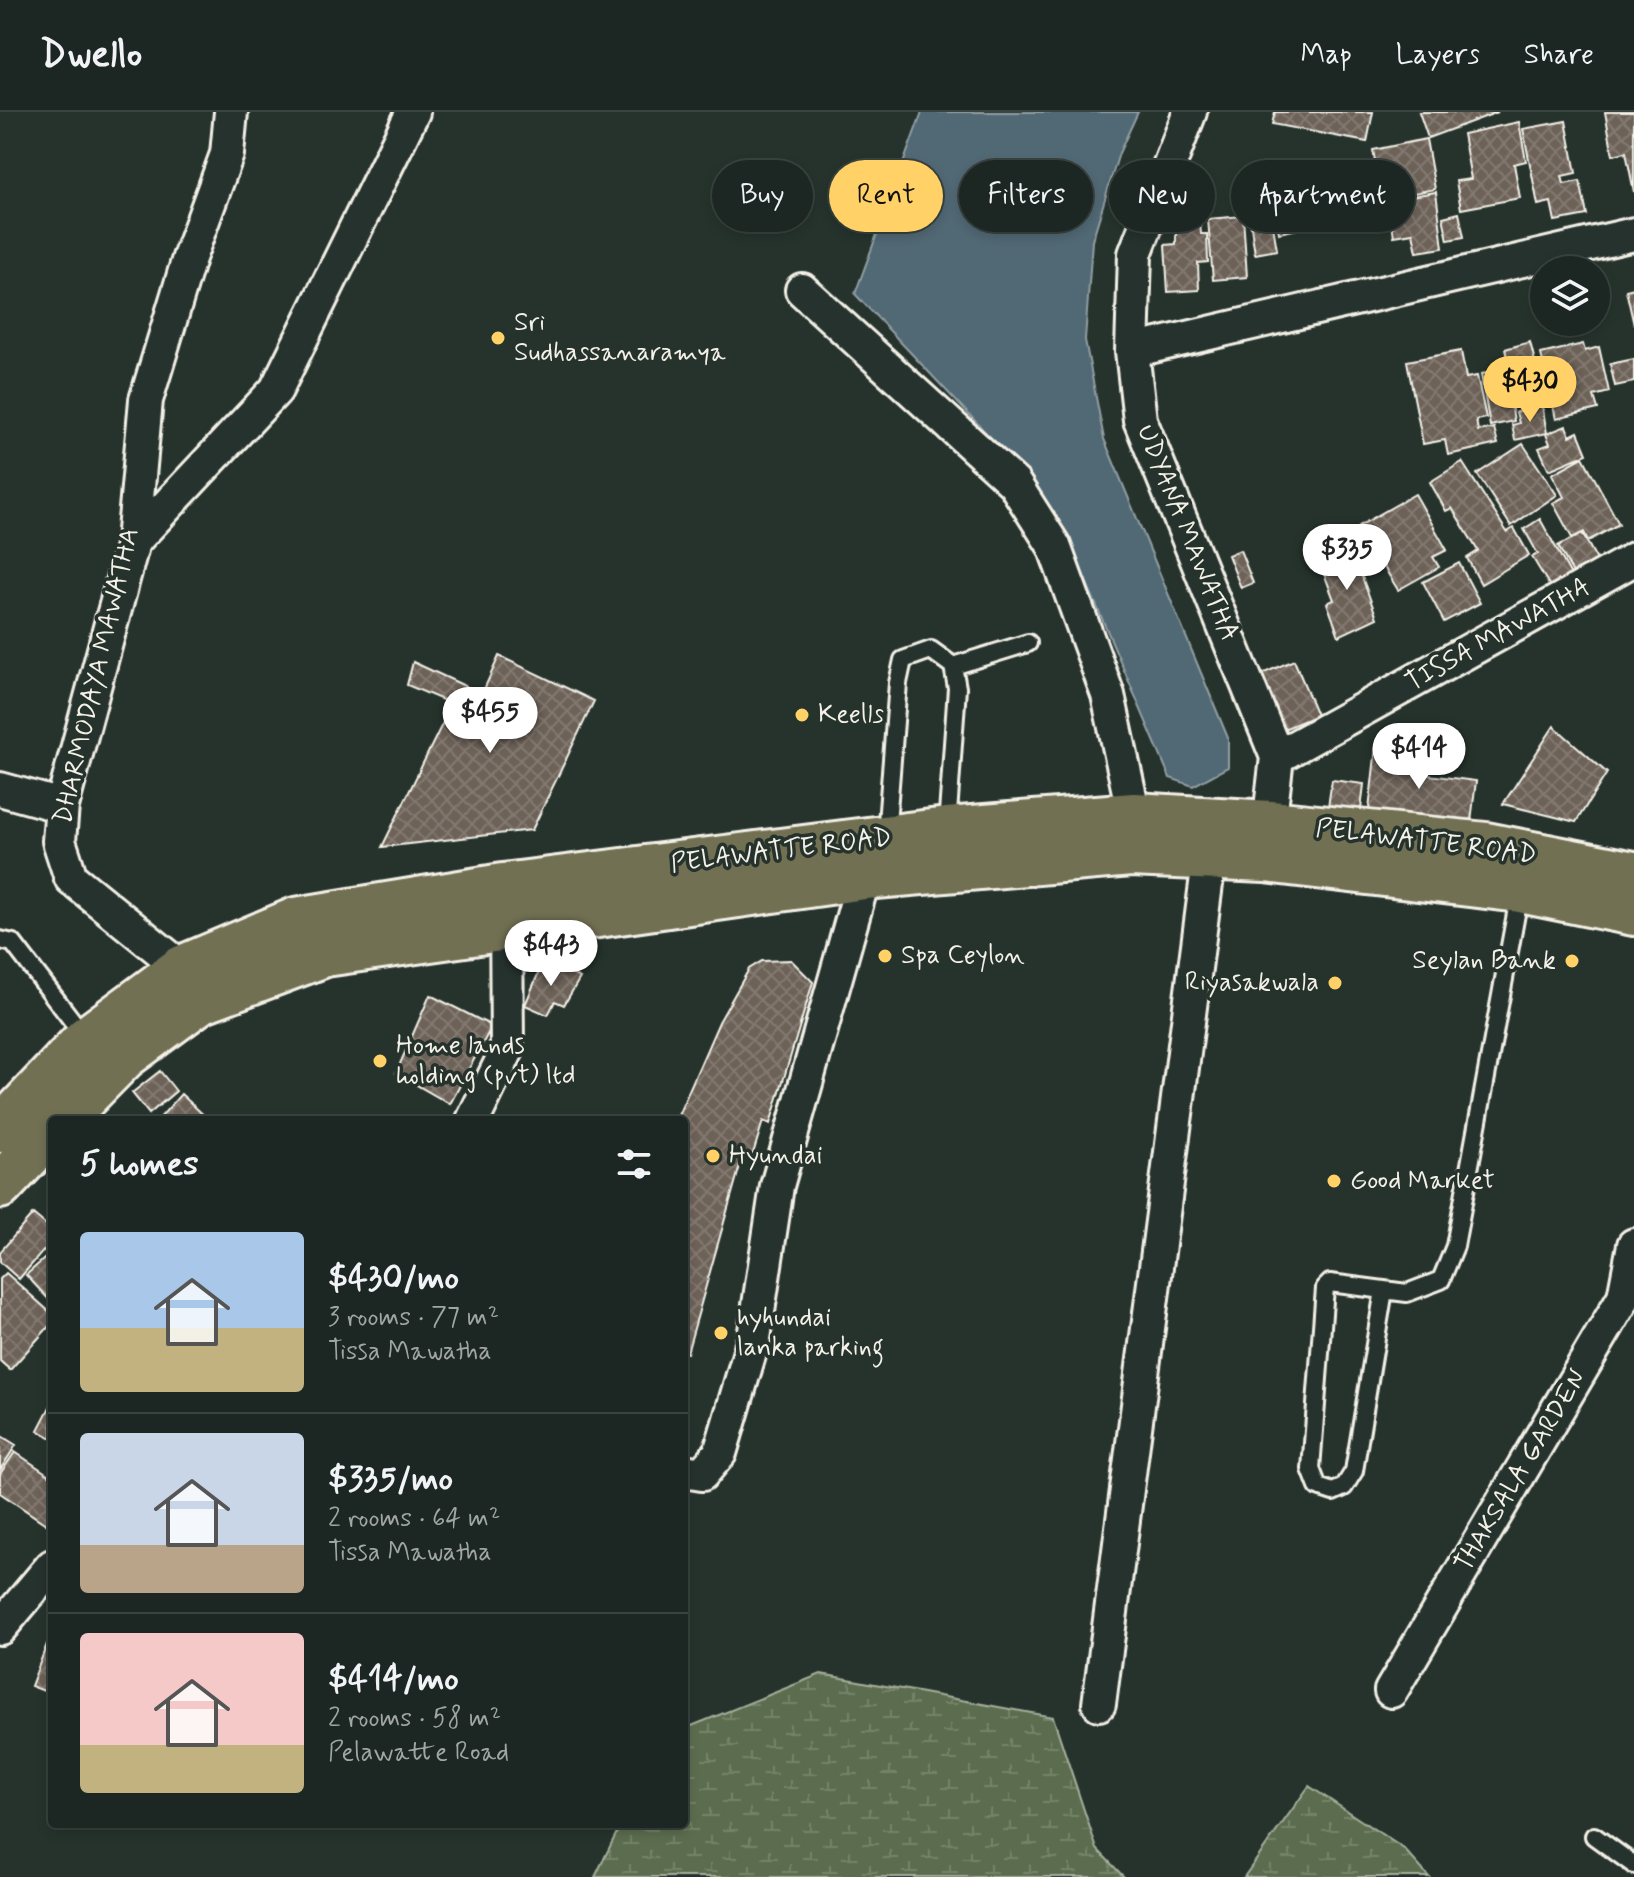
<!DOCTYPE html>
<html lang="en">
<head>
<meta charset="utf-8">
<style>
	:root { --surface:#1c2622; --page:#252e2a; --text:#f1f3f6; --muted:#a0a5a5; --line:#3a4340; --accent:#ffd166 }
	body { margin:0; font-family:Mynerve,sans-serif; background:var(--page); color:var(--text); height:100vh; display:flex; flex-direction:column; font-size:30px; white-space:nowrap }
	* { box-sizing:border-box; margin:0 }
	p { font-size:26px; color:var(--muted) }
	.icon { flex:none; width:44px; height:44px; fill:none; stroke:currentColor; stroke-width:2; stroke-linecap:round; stroke-linejoin:round }
	.map { position:relative; flex:1; overflow:hidden }
	.sheet { position:absolute; left:48px; top:1004px; width:640px; height:712px; display:flex; flex-direction:column; background:var(--surface); border-radius:8px; box-shadow:0 4px 12px #0003,0 0 0 2px var(--line) }
	.sheet>* { flex:none }
	.hud { position:absolute; left:712px; top:48px; width:760px; height:72px; display:flex; gap:16px }
	.fabs { position:absolute; left:1530px; top:144px; display:grid; gap:16px }
	.fabs a { display:grid; place-items:center; width:80px; height:80px; border-radius:50%; background:var(--surface); box-shadow:0 4px 12px #0003,0 0 0 2px var(--line); font-size:40px }
	.price { position:absolute; translate:-50% -68px; padding:0 18px; border-radius:28px; background:#fff; color:#222; font-size:26px; line-height:52px; filter:drop-shadow(0 2px 4px #0008) }
	.price::after { content:''; position:absolute; left:50%; top:48px; width:24px; height:18px; margin-left:-12px; background:inherit; clip-path:polygon(0 0,100% 0,50% 100%) }
	.price.selected { background:var(--accent); color:#111 }
	ul { padding:0; list-style:none }
	li { display:flex; align-items:center; gap:24px; height:200px; padding:0 32px }
	li+li { border-top:2px solid var(--line) }
	li span { display:grid; place-items:center; flex:none; width:224px; height:160px; border-radius:8px; color:#555 }
	li>.icon { margin-inline-start:auto }
	span .icon { width:96px; height:96px; fill:#fffc; stroke-width:1 }
	li b { font-size:34px }
	h2 { display:flex; justify-content:space-between; align-items:center; height:96px; padding:0 32px; font-size:34px }
	.pill { padding:0 28px; border-radius:36px; background:var(--surface); box-shadow:0 4px 12px #0003,0 0 0 2px var(--line); font-size:28px; line-height:72px }
	.pill.selected { background:var(--accent); color:#111 }
	header { display:flex; align-items:center; gap:48px; box-sizing:border-box; height:112px; padding:0 40px; background:var(--surface); border-bottom:2px solid var(--line) }
	header strong { font-size:38px }
	nav { display:flex; gap:44px; margin-inline-start:auto; font-size:28px }
	.map>svg:first-child { display:block }
	.wetland { fill:url(#wetland-marsh); stroke:#a8af9c; stroke-width:2 }
	.water { fill:#516975; stroke:#929fa3; stroke-width:2 }
	.building { fill:url(#building-cross-hatch); stroke:#f4f1e8; stroke-width:2 }
	.lines { fill:none; stroke-linecap:round; stroke-linejoin:round }
	.service-casing { stroke:#f4f1e8; stroke-width:22 }
	.minor-casing { stroke:#f4f1e8; stroke-width:38 }
	.primary-casing { stroke:#f4f1e8; stroke-width:50 }
	.service { stroke:#26332d; stroke-width:16 }
	.minor { stroke:#26332d; stroke-width:32 }
	.primary { stroke:#716f52; stroke-width:44 }
	.poi-dot { fill:#ffd166; stroke:#26332d; stroke-width:3 }
	.labels { text-anchor:middle; dominant-baseline:central; stroke-width:7; stroke-linejoin:round; paint-order:stroke }
	.poi-label { font-size:26px; fill:#f4f1e8; stroke:#26332d; text-anchor:start }
	.street-label { font-size:26px; fill:#f4f1e8; stroke:#26332d }
</style>
</head>
<body>
<header>
<strong>Dwello</strong>
<nav><a>Map</a><a>Layers</a><a>Share</a></nav>
</header>
<div class="map">
<svg width="1634" height="1765" viewBox="0 0 1634 1765">
	<defs>
		<pattern id="wetland-marsh" width="20" height="14" patternUnits="userSpaceOnUse" patternTransform="scale(2)"><rect width="20" height="14" fill="#5c6d50"/><path d="M1 5h8M5 5V1M11 12h8M15 12V8" fill="none" stroke="#748269"/></pattern>
		<pattern id="building-cross-hatch" width="8" height="8" patternUnits="userSpaceOnUse" patternTransform="scale(2)"><rect width="8" height="8" fill="#6d6258"/><path d="M0 0l8 8M0 8l8-8" fill="none" stroke="#827970"/></pattern>
	</defs>
	<rect width="100%" height="100%" fill="#26332d"/>
	<filter id="ink" filterUnits="userSpaceOnUse"><feTurbulence type="fractalNoise" baseFrequency=".0125" numOctaves="2"/><feDisplacementMap in="SourceGraphic" scale="16" xChannelSelector="R" yChannelSelector="G"/><feConvolveMatrix kernelMatrix="1 2 1 2 8 2 1 2 1" color-interpolation-filters="sRGB"/></filter>
	<g filter="url(#ink)">
		<path class="wetland" d="M 821,1562 L 1053,1605 L 1097,1737 L 1124,1765 L 595,1765 L 621,1712 L 684,1712 L 684,1617 Z
			M 1309,1674 L 1404,1737 L 1429,1765 L 1244,1765 Z"/>
		<path class="water" d="M 922,0 L 1138,0 L 1119,41 L 1092,129 L 1085,228 L 1104,327 L 1228,626 L 1228,655 L 1193,674 L 1170,666 L 1066,422 L 1028,365 L 855,182 Z"/>
		<path class="building" d="M 1275,0 L 1373,0 L 1367,30 L 1272,12 Z
			M 1419,0 L 1498,0 L 1428,26 Z
			M 1605,0 L 1634,0 L 1634,80 L 1626,40 L 1613,43 Z
			M 1566,9 L 1576,61 L 1562,64 L 1564,72 L 1580,69 L 1587,103 L 1555,109 L 1551,90 L 1538,93 L 1523,17 Z
			M 1519,10 L 1526,49 L 1514,52 L 1520,86 L 1461,97 L 1456,69 L 1471,67 L 1463,22 Z
			M 1426,27 L 1435,77 L 1382,87 L 1373,38 Z
			M 1332,56 L 1335,72 L 1342,70 L 1349,106 L 1279,121 L 1272,85 L 1309,77 L 1306,61 Z
			M 1436,80 L 1443,136 L 1417,140 L 1413,121 L 1394,124 L 1388,88 Z
			M 1268,84 L 1277,138 L 1255,142 L 1247,87 Z
			M 1459,101 L 1464,125 L 1448,128 L 1443,105 Z
			M 1243,104 L 1247,165 L 1213,168 L 1208,107 Z
			M 1200,110 L 1201,122 L 1207,122 L 1208,150 L 1198,151 L 1199,178 L 1168,180 L 1165,133 L 1176,132 L 1176,111 Z
			M 1634,176 L 1634,213 L 1626,178 Z
			M 1530,230 L 1545,289 L 1519,295 L 1505,237 Z
			M 1583,232 L 1585,239 L 1599,235 L 1609,280 L 1594,284 L 1598,297 L 1556,307 L 1541,242 Z
			M 1461,239 L 1466,266 L 1477,264 L 1486,306 L 1476,308 L 1478,319 L 1494,316 L 1498,332 L 1448,343 L 1445,328 L 1423,332 L 1407,249 Z
			M 1634,247 L 1634,270 L 1615,274 L 1610,252 Z
			M 1505,258 L 1514,309 L 1490,314 L 1481,262 Z
			M 1542,294 L 1547,321 L 1515,328 L 1512,313 L 1519,311 L 1516,300 Z
			M 1566,314 L 1570,324 L 1578,320 L 1587,342 L 1549,358 L 1539,336 L 1550,332 L 1546,322 Z
			M 1523,332 L 1557,383 L 1511,414 L 1477,362 Z
			M 1583,345 L 1619,412 L 1588,429 L 1584,420 L 1572,426 L 1553,391 L 1564,385 L 1552,362 Z
			M 1462,350 L 1507,420 L 1514,416 L 1529,443 L 1481,472 L 1467,446 L 1478,439 L 1452,396 L 1446,399 L 1430,370 Z
			M 1415,382 L 1447,438 L 1433,445 L 1439,455 L 1398,478 L 1359,414 Z
			M 1540,407 L 1571,463 L 1551,476 L 1532,445 L 1538,442 L 1524,417 Z
			M 1582,421 L 1597,448 L 1573,461 L 1558,434 Z
			M 1351,435 L 1377,506 L 1339,524 L 1327,491 L 1334,488 L 1319,448 Z
			M 1240,438 L 1253,471 L 1241,476 L 1228,443 Z
			M 1459,451 L 1480,491 L 1444,510 L 1423,470 Z
			M 499,544 L 594,589 L 532,718 L 382,735 L 452,592 L 407,573 L 413,550 L 482,582 Z
			M 1294,548 L 1317,603 L 1284,617 L 1262,562 Z
			M 1554,614 L 1607,661 L 1576,710 L 1503,692 Z
			M 1376,635 L 1431,641 L 1428,663 L 1476,669 L 1470,717 L 1400,709 L 1401,701 L 1369,698 Z
			M 1332,668 L 1364,672 L 1360,706 L 1327,701 Z
			M 544,848 L 580,866 L 564,893 L 555,889 L 548,903 L 525,893 Z
			M 791,848 L 813,870 L 770,1012 L 763,1009 L 752,1045 L 743,1043 L 687,1241 L 684,1240 L 684,1008 L 676,1008 L 719,910 L 749,857 L 762,849 Z
			M 430,883 L 492,914 L 450,992 L 396,961 Z
			M 160,959 L 176,979 L 149,1002 L 132,981 Z
			M 181,982 L 209,1008 L 158,1008 Z
			M 33,1102 L 52,1118 L 52,1129 L 19,1167 L 0,1150 L 0,1140 Z
			M 52,1140 L 52,1191 L 26,1163 Z
			M 6,1161 L 52,1202 L 52,1211 L 10,1258 L 0,1249 L 0,1167 Z
			M 52,1291 L 52,1326 L 38,1318 Z
			M 0,1323 L 16,1333 L 0,1358 Z
			M 15,1340 L 52,1365 L 52,1403 L 46,1412 L 0,1381 L 0,1362 Z
			M 52,1519 L 52,1582 L 31,1574 Z"/>
		<g class="lines">
			<g class="service-casing">
				<path id="service" d="M 953,554 L 1028,531
					M 886,724 L 898,571 L 903,548 L 931,538 L 953,554 L 957,576 L 947,716
					M 0,828 L 13,831 L 84,924
					M 1384,1178 L 1354,1359 L 1344,1375 L 1333,1380 L 1318,1375 L 1311,1357 L 1325,1176 L 1330,1171 L 1407,1181 L 1441,1168 L 1455,1134 L 1520,780
					M 1594,1724 L 1634,1753"/>
			</g>
			<g class="minor-casing">
				<path id="minor" d="M 1190,0 L 1135,142 L 1132,239 L 1140,308 L 1277,645 L 1267,731
					M 802,178 L 1014,371 L 1054,434 L 1108,583 L 1134,703 L 1132,723
					M 1132,239 L 1634,122
					M 133,430 L 276,278 L 413,0
					M 1277,645 L 1634,447
					M 0,677 L 62,694
					M 191,872 L 182,856 L 71,766 L 59,729 L 62,694 L 133,430 L 146,288 L 189,146 L 227,42 L 231,0
					M 473,1008 L 507,938 L 506,795
					M 684,1359 L 702,1362 L 720,1341 L 754,1226 L 777,1074 L 864,765
					M 0,1516 L 52,1454
					M 1391,1579 L 1624,1185 L 1634,1133
					M 1099,1592 L 1212,726"/>
			</g>
			<g class="primary-casing">
				<path id="primary" d="M 62,1008 L 125,944 L 200,889 L 325,842 L 864,765 L 1131,742 L 1265,748 L 1520,778 L 1634,801
					M 0,1018 L 86,927 L 182,856 L 296,808 L 503,774 L 947,718 L 1134,703 L 1270,711 L 1486,733 L 1634,762
					M 0,1074 L 52,1019"/>
			</g>
			<use href="#service" class="service"/>
			<use href="#minor" class="minor"/>
			<use href="#primary" class="primary"/>
		</g>
	</g>
	<g class="poi-dot">
		<circle cx="498" cy="226" r="8"/>
		<circle cx="802" cy="603" r="8"/>
		<circle cx="885" cy="844" r="8"/>
		<circle cx="1572" cy="849" r="8"/>
		<circle cx="1335" cy="871" r="8"/>
		<circle cx="380" cy="949" r="8"/>
		<circle cx="713" cy="1044" r="8"/>
		<circle cx="1334" cy="1069" r="8"/>
		<circle cx="721" cy="1221" r="8"/>
	</g>
	<g class="labels">
		<g class="poi-label">
			<text x="514" y="211">Sri<tspan x="514" dy="30">Sudhassanaramya</tspan></text>
			<text x="818" y="603">Keells</text>
			<text x="901" y="844">Spa Ceylon</text>
			<text x="1556" y="849" text-anchor="end">Seylan Bank</text>
			<text x="1319" y="871" text-anchor="end">Riyasakwala</text>
			<text x="396" y="934">Home lands<tspan x="396" dy="30">holding (pvt) ltd</tspan></text>
			<text x="729" y="1044">Hyundai</text>
			<text x="1350" y="1069">Good Market</text>
			<text x="737" y="1206">hyhundai<tspan x="737" dy="30">lanka parking</tspan></text>
		</g>
		<g class="street-label">
			<text transform="translate(1187 421) rotate(68)">UDYANA MAWATHA</text>
			<text transform="translate(1498 523) rotate(-29)">TISSA MAWATHA</text>
			<text transform="translate(97 564) rotate(-77)">DHARMODAYA MAWATHA</text>
			<text transform="translate(1426 730) rotate(7)">PELAWATTE ROAD</text>
			<text transform="translate(781 739) rotate(-7)">PELAWATTE ROAD</text>
			<text transform="translate(1521 1359) rotate(-59)">THAKSALA GARDEN</text>
		</g>
	</g>
</svg>
<div class="fabs">
<a><svg class="icon" aria-label="layers" viewBox="0 0 24 24"><path d="M12 4l9 5-9 5-9-5zM3 14l9 5 9-5"/></svg></a>
</div>
<b class="price selected" style="left:1530px;top:312px">$430</b>
<b class="price" style="left:1347px;top:480px">$335</b>
<b class="price" style="left:490px;top:643px">$455</b>
<b class="price" style="left:1419px;top:679px">$414</b>
<b class="price" style="left:551px;top:876px">$443</b>
<div class="hud">
<a class="pill">Buy</a>
<a class="pill selected">Rent</a>
<a class="pill">Filters</a>
<a class="pill">New</a>
<a class="pill">Apartment</a>
</div>
<section class="sheet">
<h2>5 homes<svg class="icon" aria-label="filters" viewBox="0 0 24 24"><path d="M4 7h16M4 17h16"/><circle cx="9" cy="7" r="2"/><circle cx="15" cy="17" r="2"/></svg></h2>
<ul>
<li><span style="background:linear-gradient(#a9c7e8 60%,#c2b280 0)"><svg class="icon" aria-label="home" viewBox="0 0 24 24"><path d="M3 11l9-7 9 7M6 9v11h12V9"/></svg></span><div><b>$430/mo</b><p>3 rooms · 77 m²</p><p>Tissa Mawatha</p></div></li>
<li><span style="background:linear-gradient(#c9d6e8 70%,#b9a48a 0)"><svg class="icon" aria-label="home" viewBox="0 0 24 24"><path d="M3 11l9-7 9 7M6 9v11h12V9"/></svg></span><div><b>$335/mo</b><p>2 rooms · 64 m²</p><p>Tissa Mawatha</p></div></li>
<li><span style="background:linear-gradient(#f6c9c9 70%,#c2b280 0)"><svg class="icon" aria-label="home" viewBox="0 0 24 24"><path d="M3 11l9-7 9 7M6 9v11h12V9"/></svg></span><div><b>$414/mo</b><p>2 rooms · 58 m²</p><p>Pelawatte Road</p></div></li>
</ul>
</section>
</div>
</body>
</html>
